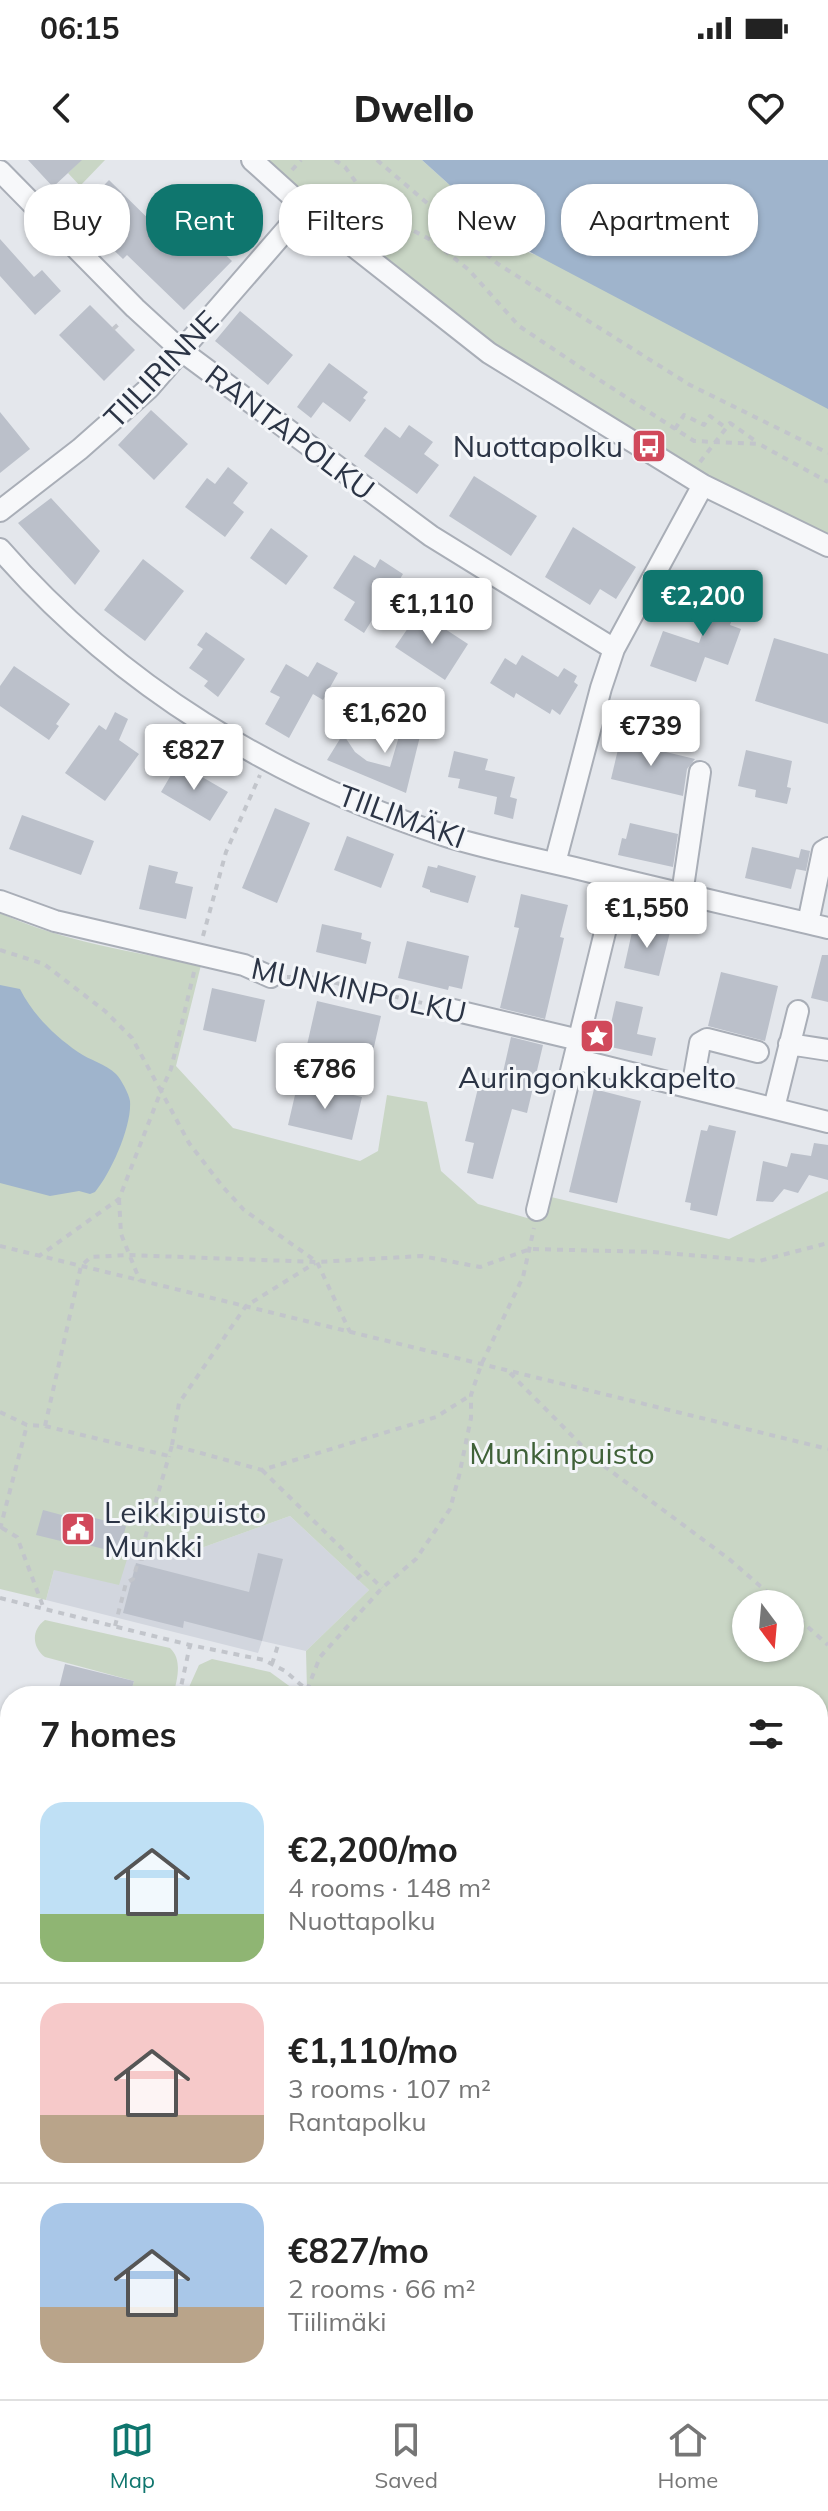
<!DOCTYPE html>
<html lang="en">
<head>
<meta charset="utf-8">
<style>
	:root { --surface:#fff; --page:#f6f6f6; --text:#222; --muted:#767676; --line:#e0e0e0; --accent:#0f766e }
	body { margin:0; font-family:Mulish,sans-serif; background:var(--page); color:var(--text); height:100vh; display:flex; flex-direction:column; font-size:30px; white-space:nowrap }
	* { box-sizing:border-box; margin:0 }
	p { font-size:26px; color:var(--muted) }
	.icon { flex:none; width:44px; height:44px; fill:none; stroke:currentColor; stroke-width:2; stroke-linecap:round; stroke-linejoin:round }
	.map { position:relative; flex:1; overflow:hidden }
	.drawer { position:absolute; left:0px; top:1526px; width:828px; height:714px; display:flex; flex-direction:column; background:var(--surface); border-radius:32px 32px 0 0; box-shadow:0 2px 6px #0004 }
	.drawer>* { flex:none }
	.top-card { position:absolute; left:24px; top:24px; width:780px; height:72px; display:flex; gap:16px }
	.needle { width:52px; rotate:164deg }
	.buttons { position:absolute; left:732px; top:1430px; display:grid; gap:16px }
	.buttons a { display:grid; place-items:center; width:72px; height:72px; border-radius:50%; background:var(--surface); box-shadow:0 2px 6px #0004; font-size:40px }
	.price { position:absolute; translate:-50% -68px; padding:0 18px; border-radius:8px; background:#fff; color:#222; font-size:26px; line-height:52px; filter:drop-shadow(0 2px 4px #0008) }
	.price::after { content:''; position:absolute; left:50%; top:48px; width:24px; height:18px; margin-left:-12px; background:inherit; clip-path:polygon(0 0,100% 0,50% 100%) }
	.price.on { background:var(--accent); color:#fff }
	ul { padding:0; list-style:none }
	li { display:flex; align-items:center; gap:24px; height:200px; padding:0 40px }
	li+li { border-top:2px solid var(--line) }
	li span { display:grid; place-items:center; flex:none; width:224px; height:160px; border-radius:24px; color:#555 }
	li>.icon { margin-inline-start:auto }
	span .icon { width:96px; height:96px; fill:#fffc; stroke-width:1 }
	li b { font-size:34px }
	h2 { display:flex; justify-content:space-between; align-items:center; height:96px; padding:0 40px; font-size:34px }
	.chip { padding:0 28px; border-radius:32px; background:var(--surface); box-shadow:0 2px 6px #0004; font-size:28px; line-height:72px }
	.chip.on { background:var(--accent); color:#fff }
	.status { display:flex; justify-content:space-between; align-items:center; height:56px; padding:0 40px; background:var(--surface); direction:ltr }
	.status svg { height:22px; fill:currentColor }
	header { display:flex; justify-content:space-between; align-items:center; height:104px; padding:0 40px; background:var(--surface); font-size:36px; font-weight:800 }
	.menu { display:flex; justify-content:space-around; align-items:center; height:112px; border-top:2px solid var(--line); background:var(--surface); font-size:22px; color:var(--muted) }
	.menu a { display:grid; justify-items:center; gap:4px }
	.menu .on { color:var(--accent) }
	.map>svg:first-child { display:block }
	.built { fill:#d2d6de }
	.green { fill:#c9d6c5; fill-rule:evenodd }
	.water { fill:#9fb4cc }
	.building { fill:#bbc0ca }
	.lines { fill:none; stroke-linecap:round; stroke-linejoin:round }
	.minor-casing { stroke:#a9aeb7; stroke-width:24 }
	.highway-casing { stroke:#8b94a3; stroke-width:34 }
	.path { stroke:#c2c5cb; stroke-width:4; stroke-dasharray:6 6; stroke-linecap:butt }
	.minor { stroke:#f7f8fa; stroke-width:20 }
	.highway { stroke:#fff; stroke-width:30 }
	.path-bridge { stroke:#c2c5cb; stroke-width:4; stroke-dasharray:6 6; stroke-linecap:butt }
	.labels { text-anchor:middle; dominant-baseline:central; stroke-width:6; stroke-linejoin:round; paint-order:stroke }
	.street-label { font-size:30px; fill:#2b3445; stroke:#f4f6f9 }
	.poi-label { font-size:30px; fill:#2b3445; stroke:#f4f6f9; text-anchor:end }
	.park-label { font-size:30px; fill:#3f6138; stroke:#f4f6f9 }
</style>
</head>
<body>
<div class="status"><b>06:15</b><svg viewBox="0 0 49 12"><path d="M0 12V9h3v3zM5 12V6h3v6zM10 12V3h3v9zM15 12V0h3v12zM26 1h20v11H26zM47 4h2v5h-2z"/></svg></div>
<header><svg class="icon" aria-label="back" viewBox="0 0 24 24"><path d="M15 5l-7 7 7 7"/></svg>Dwello<svg class="icon" aria-label="heart" viewBox="0 0 24 24"><path d="M12 20l-8-8c-3-5 5-10 8-4 3-6 11-1 8 4z"/></svg></header>
<div class="map">
<svg width="828" height="2239" viewBox="0 0 828 2239">
	<rect width="100%" height="100%" fill="#e4e7ec"/>
	<path class="built" d="M 290,1356 L 369,1430 L 306,1491 L 262,1481 L 258,1493 L 46,1440 L 54,1410 L 132,1380 L 151,1380 L 193,1391 Z
		M 0,2154 L 10,2182 L 10,2230 L 27,2230 L 30,2239 L 0,2239 Z"/>
	<path class="green" d="M 81,0 L 105,0 L 80,26 L 68,13 Z
		M 266,0 L 422,0 L 515,84 L 530,93 L 828,181 L 828,377 L 710,319 L 495,185 L 334,61 Z
		M 0,753 C 64,782 133,792 201,805 L 176,906 L 233,968 L 360,1001 L 378,991 L 387,935 L 427,942 L 441,1011 L 478,1044 L 527,1058 L 551,1037 L 729,1079 L 828,1031 L 828,1939 L 818,1944 L 818,1536 L 314,1536 L 307,1530 L 306,1491 L 369,1430 L 290,1356 L 193,1391 L 151,1380 L 133,1380 L 119,1425 L 54,1410 L 46,1440 L 0,1429 ZM 746,1444 L 790,1444 L 790,1488 L 746,1488 Z
		M 45,1460 L 170,1488 C 183,1500 177,1520 173,1536 L 142,1536 L 131,1532 L 134,1521 L 45,1497 C 32,1487 31,1470 45,1460 Z
		M 212,1499 L 270,1512 L 303,1536 L 185,1536 L 199,1505 Z
		M 0,2029 L 10,2035 L 10,2182 L 0,2154 Z
		M 828,2048 L 828,2164 L 823,2167 L 828,2178 L 828,2239 L 462,2239 L 480,2230 L 818,2230 L 818,2053 Z
		M 0,2180 L 10,2209 L 10,2227 L 0,2230 Z
		M 27,2230 L 208,2230 L 185,2239 L 30,2239 Z"/>
	<path class="water" d="M 422,0 L 828,0 L 828,249 L 515,84 Z
		M 0,825 L 20,829 C 33,855 55,876 78,892 C 89,900 106,904 116,914 C 121,919 129,934 130,941 C 132,966 111,1013 95,1032 L 90,1034 L 79,1031 L 50,1036 L 0,1023 Z"/>
	<path class="building" d="M 28,0 L 82,0 L 53,27 Z
		M 109,20 L 173,83 L 192,63 L 232,101 L 184,150 L 127,95 L 123,99 L 76,54 Z
		M 0,79 L 34,117 L 42,110 L 61,131 L 35,155 L 0,116 Z
		M 90,145 L 135,190 L 104,221 L 59,175 Z
		M 240,151 L 293,195 L 268,225 L 215,181 Z
		M 329,203 L 368,232 L 363,238 L 366,240 L 350,262 L 323,242 L 311,258 L 297,247 Z
		M 151,250 L 188,284 L 154,320 L 118,285 Z
		M 0,252 L 30,289 L 0,313 Z
		M 409,265 L 433,282 L 424,294 L 439,305 L 417,334 L 364,296 L 385,267 L 400,278 Z
		M 228,307 L 248,323 L 233,343 L 244,352 L 225,377 L 185,347 L 207,318 L 215,324 Z
		M 474,316 L 537,356 L 511,396 L 449,356 Z
		M 51,338 L 100,391 L 75,425 L 18,363 Z
		M 573,367 L 636,407 L 616,439 L 600,429 L 590,445 L 545,417 Z
		M 271,368 L 308,396 L 286,425 L 250,398 Z
		M 354,395 L 375,408 L 380,399 L 403,414 L 395,427 L 389,424 L 373,449 L 377,452 L 364,473 L 344,460 L 355,442 L 333,428 Z
		M 143,399 L 184,431 L 145,481 L 104,450 Z
		M 722,417 L 744,425 L 730,465 L 741,469 L 728,505 L 705,497 L 696,522 L 650,506 L 663,471 L 699,483 Z
		M 419,452 L 468,484 L 445,520 L 395,487 Z
		M 206,472 L 245,499 L 218,537 L 204,526 L 208,521 L 189,508 L 203,489 L 197,485 Z
		M 774,478 L 828,494 L 828,564 L 755,541 Z
		M 522,495 L 558,517 L 564,508 L 577,516 L 574,522 L 578,525 L 560,555 L 552,549 L 550,554 L 516,533 L 514,538 L 490,523 L 505,498 L 516,505 Z
		M 317,502 L 338,513 L 323,540 L 313,534 L 289,578 L 265,564 L 280,537 L 270,532 L 286,504 L 308,517 Z
		M 14,506 L 70,544 L 56,564 L 59,566 L 49,580 L 0,546 L 0,526 Z
		M 378,545 L 424,560 L 406,633 L 327,600 L 343,574 L 355,592 L 367,601 L 390,607 L 402,566 Z
		M 115,552 L 128,559 L 119,580 L 139,594 L 105,641 L 65,613 L 99,565 L 106,570 Z
		M 620,581 L 695,599 L 687,609 L 683,636 L 611,619 Z
		M 746,590 L 792,601 L 787,627 L 791,628 L 787,644 L 755,637 L 756,630 L 738,626 Z
		M 454,591 L 488,599 L 485,610 L 515,617 L 510,637 L 517,639 L 513,659 L 494,654 L 497,637 L 458,628 L 460,619 L 448,617 Z
		M 178,603 L 228,632 L 210,661 L 161,632 Z
		M 275,648 L 310,663 L 277,743 L 242,728 Z
		M 22,655 L 94,681 L 81,715 L 9,689 Z
		M 630,663 L 678,674 L 673,707 L 618,695 L 622,678 L 626,679 Z
		M 347,676 L 394,694 L 381,728 L 334,710 Z
		M 752,687 L 799,698 L 791,729 L 745,718 Z
		M 801,689 L 810,691 L 806,711 L 796,709 Z
		M 149,705 L 178,712 L 175,723 L 193,727 L 186,759 L 139,749 Z
		M 438,705 L 476,716 L 468,743 L 430,732 L 430,730 L 422,727 L 428,706 L 437,708 Z
		M 521,734 L 568,745 L 560,777 L 564,778 L 545,859 L 500,848 L 519,768 L 514,767 Z
		M 634,763 L 670,772 L 659,816 L 624,808 Z
		M 322,764 L 362,773 L 361,779 L 371,782 L 366,804 L 316,792 Z
		M 407,781 L 469,796 L 462,829 L 449,826 L 448,830 L 398,818 Z
		M 822,795 L 828,795 L 828,842 L 811,838 Z
		M 721,812 L 778,826 L 765,881 L 708,866 Z
		M 212,828 L 265,840 L 256,882 L 203,870 Z
		M 317,841 L 381,856 L 371,900 L 307,885 Z
		M 616,841 L 643,847 L 637,874 L 656,878 L 652,896 L 606,886 Z
		M 511,877 L 543,885 L 527,953 L 512,949 L 493,1019 L 467,1013 L 474,983 L 465,981 L 481,916 L 501,921 Z
		M 298,922 L 362,937 L 352,980 L 288,965 Z
		M 594,929 L 641,941 L 617,1043 L 569,1032 Z
		M 709,965 L 736,971 L 717,1056 L 690,1050 L 691,1043 L 685,1042 L 701,970 L 707,971 Z
		M 814,983 L 828,985 L 828,1020 L 809,1015 L 798,1033 L 784,1029 L 773,1042 L 756,1041 L 763,1001 L 787,1007 L 791,993 L 811,996 Z
		M 43,1350 L 73,1358 L 75,1353 L 126,1366 L 119,1393 L 65,1379 L 65,1382 L 36,1375 Z
		M 258,1393 L 283,1399 L 262,1481 L 184,1461 L 183,1468 L 123,1453 L 136,1403 L 249,1432 Z
		M 65,1504 L 134,1521 L 130,1536 L 57,1536 Z"/>
	<g class="lines">
		<g class="minor-casing">
			<path id="minor" d="M 252,0 L 305,48 L 489,193 L 703,325 L 828,386
				M 0,11 L 135,148 L 183,192 L 431,376 L 614,489
				M 0,351 L 80,289 L 149,228 L 305,48
				M 0,389 C 119,526 275,620 446,676 C 488,689 533,698 575,708 C 659,729 744,748 828,768
				M 555,703 L 601,528 L 614,489 L 703,325
				M 682,734 L 700,612
				M 0,741 L 55,761 L 244,805 L 271,817
				M 808,763 L 823,691 L 828,688
				M 449,849 L 579,880
				M 789,884 L 828,890
				M 575,899 L 828,962
				M 692,928 L 700,883 L 707,879 L 758,892
				M 774,948 L 798,851
				M 537,1050 L 618,719
				M 0,1670 L 10,1677
				M 0,1982 L 10,1961
				M 347,2230 L 352,2239"/>
		</g>
		<g class="highway-casing">
			<path id="highway" d="M 818,1977 L 828,1972
				M 818,2028 L 828,2023
				M 311,2239 L 330,2230
				M 414,2239 L 432,2230"/>
		</g>
		<path class="path" d="M 335,0 L 345,7 L 366,36 L 391,59 L 433,81 L 469,110 L 519,166 L 598,219 L 694,281 L 759,284 L 828,322
			M 377,0 L 498,104 L 690,225 L 828,293
			M 292,10 L 301,0
			M 113,169 L 122,161
			M 675,269 L 684,255 L 704,265 L 710,256 L 726,268
			M 700,302 L 730,263 L 757,282
			M 203,776 L 226,692 L 260,615
			M 0,790 L 44,804 L 105,851 L 132,878 L 161,931 L 119,1039 L 39,1096
			M 194,812 L 171,909 L 161,931 L 189,983 L 223,1027 L 244,1050 L 317,1102 L 350,1172
			M 287,817 L 310,817 L 431,845
			M 119,1039 L 121,1074 L 140,1121
			M 0,1086 L 828,1289
			M 510,1213 L 596,1300 L 729,1399 L 781,1444
			M 0,1252 L 27,1265 L 45,1266 L 169,1296 L 172,1285 L 262,1310 L 436,1257 L 471,1235
			M 45,1266 L 81,1106 L 91,1097 L 128,1095 L 317,1102 L 422,1096 L 480,1107 L 530,1089 L 653,1092 L 759,1101 L 828,1083
			M 172,1285 L 179,1243 L 246,1146 L 315,1103
			M 262,1310 L 382,1428
			M 2,1368 L 17,1377 L 44,1449
			M 0,1369 L 27,1265
			M 138,1398 L 146,1399
			M 357,1419 L 364,1412
			M 0,1438 L 190,1485 L 264,1500 L 285,1511 L 307,1530 L 320,1497 L 382,1428 L 416,1399 L 450,1349 L 459,1316 L 471,1258 L 471,1235 L 481,1205 L 523,1117 L 534,1068
			M 790,1451 L 828,1485
			M 115,1466 L 126,1423 L 133,1419 L 169,1296
			M 272,1504 L 278,1485
			M 179,1536 L 190,1485
			M 293,1536 L 304,1528
			M 818,1583 L 828,1569
			M 818,1654 L 828,1657
			M 818,1811 L 828,1807"/>
		<use href="#minor" class="minor"/>
		<use href="#highway" class="highway"/>
		<path class="path-bridge" d="M 327,2230 L 332,2239"/>
	</g>
	<defs>
		<g id="bus-square" transform="scale(1.8)"><rect x="-9" y="-9" width="18" height="18" rx="4" fill="#d1495b" stroke="#f4f6f9"/><path d="M-5-6H5V4H4V6H2V4H-2V6H-4V4H-5ZM-3.5-4V0h7V-4ZM-3.5 1.2v1.5H-2V1.2ZM2 1.2v1.5H3.5V1.2Z" fill="#fff"/></g>
		<g id="sight-square" transform="scale(1.8)"><rect x="-9" y="-9" width="18" height="18" rx="4" fill="#d1495b" stroke="#f4f6f9"/><path d="M0-6L1.8-2.2L6-1.7L2.9 1.2L3.7 5.4L0 3.3L-3.7 5.4L-2.9 1.2L-6-1.7L-1.8-2.2Z" fill="#fff"/></g>
		<g id="civic-square" transform="scale(1.8)"><rect x="-9" y="-9" width="18" height="18" rx="4" fill="#d1495b" stroke="#f4f6f9"/><path d="M-.6-6.5H3V-4.5H.6V-3L4-1V1h2V6H-6V1h2V-1L-.6-3ZM-1.2 2.5V6h2.4V2.5Z" fill="#fff"/></g>
	</defs>
	<g fill-rule="evenodd">
		<use href="#bus-square" x="649" y="286"/>
		<use href="#sight-square" x="597" y="876"/>
		<use href="#civic-square" x="78" y="1369"/>
	</g>
	<g class="labels">
		<g class="street-label">
			<text transform="translate(161 209) rotate(-46)">TIILIRINNE</text>
			<text transform="translate(290 272) rotate(37)">RANTAPOLKU</text>
			<text transform="translate(402 656) rotate(20)">TIILIMÄKI</text>
			<text transform="translate(359 830) rotate(12)">MUNKINPOLKU</text>
		</g>
		<g class="poi-label">
			<text x="623" y="286">Nuottapolku</text>
			<text x="597" y="917" text-anchor="middle">Auringonkukkapelto</text>
			<text x="104" y="1352" text-anchor="start">Leikkipuisto<tspan x="104" dy="34">Munkki</tspan></text>
		</g>
		<g class="park-label">
			<text x="562" y="1293">Munkinpuisto</text>
		</g>
	</g>
</svg>
<div class="buttons">
<a><svg class="needle" viewBox="-14 -14 28 28"><path d="M0-13l5 13h-10z" fill="#e53935"/><path d="M0 13l5-13h-10z" fill="#767676"/></svg></a>
</div>
<b class="price on" style="left:703px;top:478px">€2,200</b>
<b class="price" style="left:432px;top:486px">€1,110</b>
<b class="price" style="left:385px;top:595px">€1,620</b>
<b class="price" style="left:651px;top:608px">€739</b>
<b class="price" style="left:194px;top:632px">€827</b>
<b class="price" style="left:647px;top:790px">€1,550</b>
<b class="price" style="left:325px;top:951px">€786</b>
<div class="top-card">
<a class="chip">Buy</a>
<a class="chip on">Rent</a>
<a class="chip">Filters</a>
<a class="chip">New</a>
<a class="chip">Apartment</a>
</div>
<section class="drawer">
<h2>7 homes<svg class="icon" aria-label="filters" viewBox="0 0 24 24"><path d="M4 7h16M4 17h16"/><circle cx="9" cy="7" r="2"/><circle cx="15" cy="17" r="2"/></svg></h2>
<ul>
<li><span style="background:linear-gradient(#bfe0f5 70%,#8fb573 0)"><svg class="icon" aria-label="home" viewBox="0 0 24 24"><path d="M3 11l9-7 9 7M6 9v11h12V9"/></svg></span><div><b>€2,200/mo</b><p>4 rooms · 148 m²</p><p>Nuottapolku</p></div></li>
<li><span style="background:linear-gradient(#f6c9c9 70%,#b9a48a 0)"><svg class="icon" aria-label="home" viewBox="0 0 24 24"><path d="M3 11l9-7 9 7M6 9v11h12V9"/></svg></span><div><b>€1,110/mo</b><p>3 rooms · 107 m²</p><p>Rantapolku</p></div></li>
<li><span style="background:linear-gradient(#a9c7e8 65%,#b9a48a 0)"><svg class="icon" aria-label="home" viewBox="0 0 24 24"><path d="M3 11l9-7 9 7M6 9v11h12V9"/></svg></span><div><b>€827/mo</b><p>2 rooms · 66 m²</p><p>Tiilimäki</p></div></li>
</ul>
</section>
</div>
<nav class="menu">
<a class="on"><svg class="icon" aria-label="map" viewBox="0 0 24 24"><path d="M3 6l6-2 6 2 6-2v14l-6 2-6-2-6 2zM9 4v14M15 6v14"/></svg>Map</a>
<a><svg class="icon" aria-label="saved" viewBox="0 0 24 24"><path d="M7 4h10v16l-5-4-5 4z"/></svg>Saved</a>
<a><svg class="icon" aria-label="home" viewBox="0 0 24 24"><path d="M3 11l9-7 9 7M6 9v11h12V9"/></svg>Home</a>
</nav>
</body>
</html>
